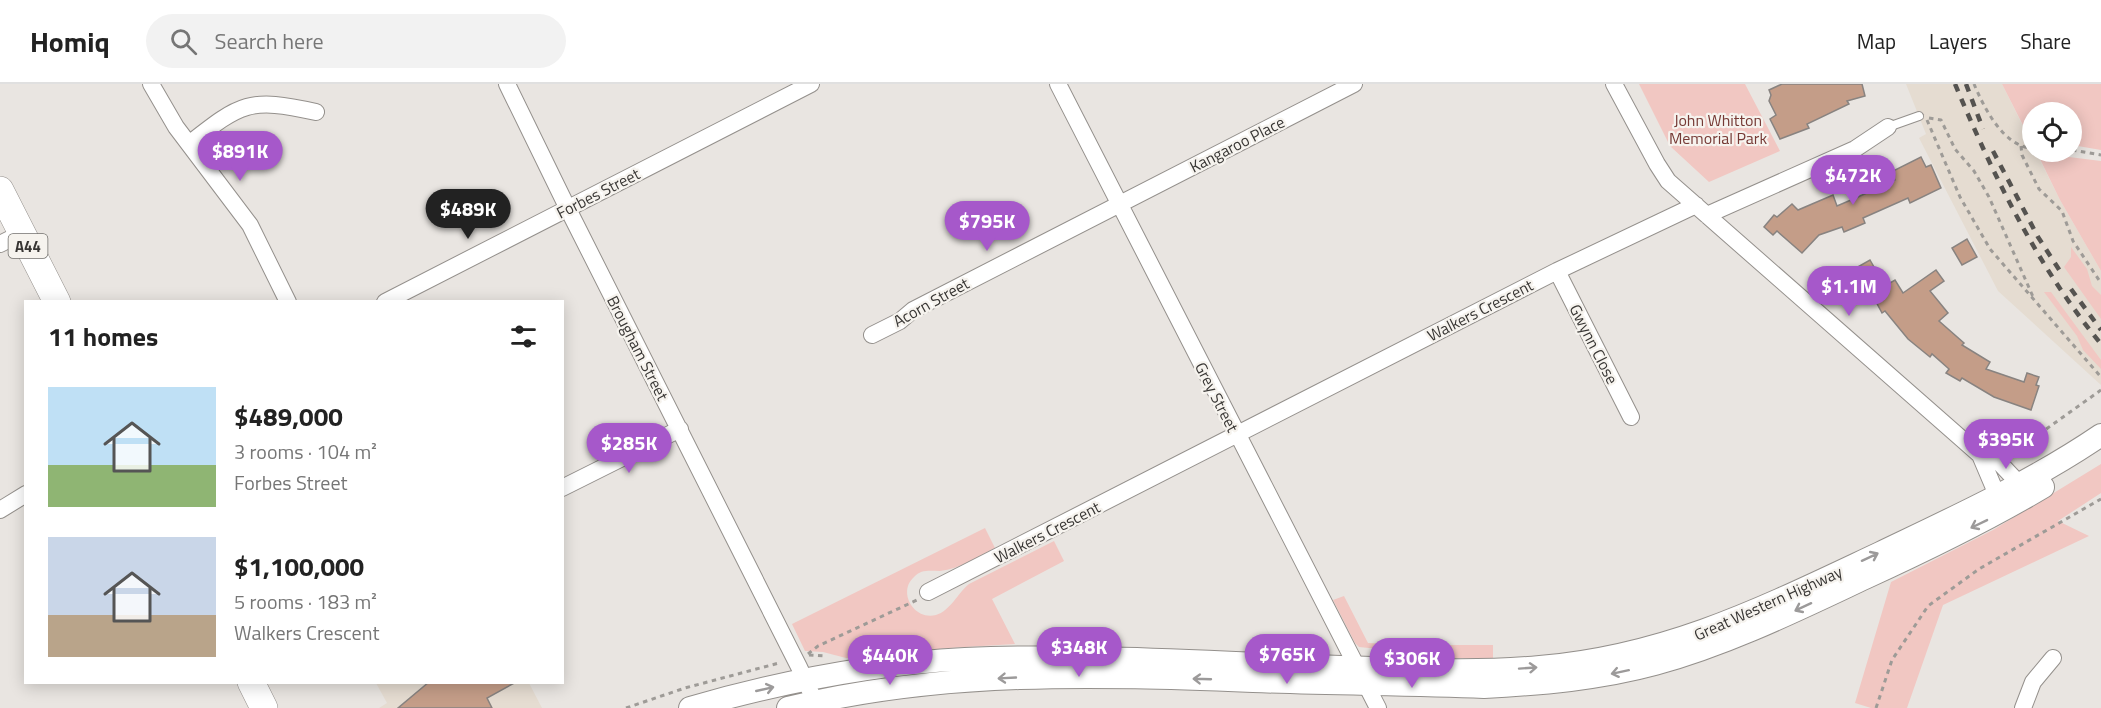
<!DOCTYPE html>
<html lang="en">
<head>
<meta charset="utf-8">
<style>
	:root { --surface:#fff; --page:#f2f2f2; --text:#222; --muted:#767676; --line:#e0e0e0; --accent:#a658ca }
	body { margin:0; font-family:"Titillium Web",sans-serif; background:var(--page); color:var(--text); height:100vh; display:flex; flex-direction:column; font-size:22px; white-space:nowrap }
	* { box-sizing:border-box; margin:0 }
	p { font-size:20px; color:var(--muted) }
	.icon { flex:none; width:33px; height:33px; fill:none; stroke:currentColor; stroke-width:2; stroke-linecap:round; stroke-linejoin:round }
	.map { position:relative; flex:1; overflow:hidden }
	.side { position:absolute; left:24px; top:216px; width:540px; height:384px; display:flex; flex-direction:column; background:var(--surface); border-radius:0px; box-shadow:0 3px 15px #0003 }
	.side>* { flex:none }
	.controls { position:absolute; left:2022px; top:18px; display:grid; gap:12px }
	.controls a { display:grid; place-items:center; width:60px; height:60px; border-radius:50%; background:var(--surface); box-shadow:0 3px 15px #0003; font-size:30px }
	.price { position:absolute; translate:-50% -51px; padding:0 14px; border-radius:21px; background:var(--accent); color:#fff; font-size:20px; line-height:39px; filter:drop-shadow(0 2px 3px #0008) }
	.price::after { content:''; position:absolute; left:50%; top:36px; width:18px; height:14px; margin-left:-9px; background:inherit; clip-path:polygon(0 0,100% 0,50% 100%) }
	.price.active { background:#222; color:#fff }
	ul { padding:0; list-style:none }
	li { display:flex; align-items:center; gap:18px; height:150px; padding:0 24px }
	li span { display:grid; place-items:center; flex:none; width:168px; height:120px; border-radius:0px; color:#555 }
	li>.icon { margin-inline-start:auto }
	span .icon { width:72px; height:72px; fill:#fffc; stroke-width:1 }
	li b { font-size:26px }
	h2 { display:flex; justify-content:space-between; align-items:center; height:72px; padding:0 24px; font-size:26px }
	header { display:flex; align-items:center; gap:36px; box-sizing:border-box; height:84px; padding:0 30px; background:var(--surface); border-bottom:2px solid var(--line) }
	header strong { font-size:28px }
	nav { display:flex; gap:33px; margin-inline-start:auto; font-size:21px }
	.search { width:420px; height:54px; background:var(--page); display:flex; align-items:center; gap:15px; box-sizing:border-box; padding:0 21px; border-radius:33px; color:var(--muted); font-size:22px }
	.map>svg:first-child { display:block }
	.built { fill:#e5dcd1 }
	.green { fill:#f1c7c2 }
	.building { fill:#c49d88; stroke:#888380; stroke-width:1.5 }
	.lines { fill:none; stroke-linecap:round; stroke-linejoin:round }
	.service-casing { stroke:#94908c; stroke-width:10 }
	.minor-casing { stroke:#94908c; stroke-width:18 }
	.secondary-casing { stroke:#94908c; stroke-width:24 }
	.trunk-casing { stroke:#94908c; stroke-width:28 }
	.path { stroke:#9e9b97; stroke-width:3; stroke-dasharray:4.5 4.5; stroke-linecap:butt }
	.service { stroke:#fff; stroke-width:8 }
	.minor { stroke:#fff; stroke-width:16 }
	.secondary { stroke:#fff; stroke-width:22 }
	.trunk { stroke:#fff; stroke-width:27 }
	.rail { stroke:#555350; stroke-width:4.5; stroke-dasharray:8 8; stroke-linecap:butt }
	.oneway { stroke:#9c9a9a }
	.labels { text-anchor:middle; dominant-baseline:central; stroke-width:4.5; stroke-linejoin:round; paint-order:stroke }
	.shield { fill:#f6f3ee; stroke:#716f6c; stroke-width:1.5 }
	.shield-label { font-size:15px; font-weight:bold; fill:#383634 }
	.park-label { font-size:16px; fill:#763a35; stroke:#f6f3ee }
	.street-label { font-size:16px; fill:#383634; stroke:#f6f3ee }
</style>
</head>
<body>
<header>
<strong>Homiq</strong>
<div class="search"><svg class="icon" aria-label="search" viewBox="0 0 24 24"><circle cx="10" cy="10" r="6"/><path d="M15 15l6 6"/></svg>Search here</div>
<nav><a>Map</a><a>Layers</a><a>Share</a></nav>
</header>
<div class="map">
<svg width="2101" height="624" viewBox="0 0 2101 624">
	<rect width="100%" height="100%" fill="#e9e5e1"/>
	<path class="built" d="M 1906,0 L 2002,0 L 2032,60 L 2032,68 L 2036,68 L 2060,116 L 2101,187 L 2101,301 L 1998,207 L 1919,54 L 1926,50 Z
		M 376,599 L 529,599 L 542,624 L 379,624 L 387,619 Z"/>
	<path class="green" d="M 1639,0 L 1745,0 L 1780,67 L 1709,98 L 1670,62 Z
		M 2002,0 L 2101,0 L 2101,66 L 2072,61 L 2072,28 L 2032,28 L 2032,59 Z
		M 2037,69 L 2101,77 L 2101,187 L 2060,116 Z
		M 2071,163 L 2087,185 L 2092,202 L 2101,211 L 2101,235 L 2064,183 L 2071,173 Z
		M 2044,208 L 2051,208 L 2101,276 L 2101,285 L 2083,266 L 2077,252 Z
		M 2101,380 L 2101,409 L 2058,437 L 2089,452 L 1943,521 L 1907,624 L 1871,624 L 1855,619 L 1891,498 L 1993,446 Z
		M 985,444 L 995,464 C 978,472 960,485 940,487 C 930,487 921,485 914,493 C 897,508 914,537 936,531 C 950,527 958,509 969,500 L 1054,457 L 1064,477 L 992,515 L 1015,560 L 949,564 L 846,574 L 823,568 L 805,567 L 792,540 Z
		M 1344,512 L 1368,559 L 1415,561 L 1414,573 L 1397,572 L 1379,565 L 1359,563 L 1355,559 L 1333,516 Z
		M 1423,561 L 1493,561 L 1493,575 L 1421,573 Z"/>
	<path class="building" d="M 1782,0 L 1862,0 L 1865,12 L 1847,17 L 1849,20 L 1807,40 L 1809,44 L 1780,55 L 1770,35 L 1776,31 L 1769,17 L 1771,11 L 1769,6 Z
		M 1921,73 L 1926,83 L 1931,81 L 1941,104 L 1910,119 L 1908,114 L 1863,134 L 1865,139 L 1844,148 L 1842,143 L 1819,151 L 1802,169 L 1777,147 L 1773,151 L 1764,143 L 1774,131 L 1777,133 L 1792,120 L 1798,126 L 1833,111 L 1837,122 L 1858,113 L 1895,96 L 1891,88 Z
		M 1967,155 L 1977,173 L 1962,181 L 1952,164 Z
		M 1870,176 L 1885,202 L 1895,196 L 1903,209 L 1936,186 L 1944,197 L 1930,207 L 1948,229 L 1939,237 L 1964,259 L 1962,261 L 1990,278 L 1986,285 L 2024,298 L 2027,289 L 2039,293 L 2036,301 L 2039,302 L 2031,326 L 1994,313 L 1962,294 L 1960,297 L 1946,289 L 1949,285 L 1932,270 L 1930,273 L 1908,255 L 1885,227 L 1882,229 L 1868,203 L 1858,208 L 1847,189 Z
		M 429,598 L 516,598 L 487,614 L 492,624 L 398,624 Z"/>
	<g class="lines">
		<g class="service-casing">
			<path id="service" d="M 1888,43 L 1919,32"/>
		</g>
		<g class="minor-casing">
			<path id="minor" d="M 151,0 L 176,43 L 250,141 L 288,218
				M 507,0 L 568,125 L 799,583 L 818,624
				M 1058,0 L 1378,624
				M 1614,0 L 1657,80 L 1668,97 L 1980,371 L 1997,411
				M 189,60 C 241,19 249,13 316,28
				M 1707,131 L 1855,65 L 1888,43
				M 0,160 L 22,149
				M 1557,187 L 1631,333
				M 385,218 L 811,0
				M 872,251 L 900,237 L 913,226 L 1354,0
				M 1980,371 L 1993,372 L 2027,408
				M 562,404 L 680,345
				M 0,426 L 26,410
				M 928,508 L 1557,187 L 1696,121
				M 2023,624 L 2033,598 L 2053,574"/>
		</g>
		<g class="secondary-casing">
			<path id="secondary" d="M 690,624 C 780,598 872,580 965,575 C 1081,570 1196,578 1312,582 C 1387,584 1464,590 1540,583 C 1669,572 1765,523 1880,469 C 1955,433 2032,398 2101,351
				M 788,624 C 943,586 1095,591 1253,597 C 1330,600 1407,600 1484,603 C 1541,600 1600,595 1655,580 C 1728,560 1797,526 1865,494 C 1926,466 1986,437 2043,403"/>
		</g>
		<g class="trunk-casing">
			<path id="trunk" d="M 0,106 L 57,218
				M 251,598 L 264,624"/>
		</g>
		<path class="path" d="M 1974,0 C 1984,24 2004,63 2032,64
			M 1929,34 L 1941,36 L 1955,65 L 1974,87 L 1989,113 L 2034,215
			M 1927,36 L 1960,113 L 1990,165 L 2101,293
			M 2021,62 L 2022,71 L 2039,105 L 2062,127 L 2073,157 L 2101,199
			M 2072,66 L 2101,71
			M 1990,350 L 2009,360 L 2028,358 L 2101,306
			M 1314,562 L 1328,562
			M 808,570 L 818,562 L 917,516
			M 809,571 L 826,572
			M 626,624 L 685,604 L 779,579
			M 1876,624 L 1892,576 L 1928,522 L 1979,485 L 2101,415"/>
		<use href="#service" class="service"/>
		<use href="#minor" class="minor"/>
		<use href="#secondary" class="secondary"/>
		<use href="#trunk" class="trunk"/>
		<path class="rail" d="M 1955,0 C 1994,93 2037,182 2101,260
			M 1966,0 L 1983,45
			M 1993,67 L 2038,153 L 2060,187
			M 2071,205 L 2101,246"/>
	</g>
	<defs><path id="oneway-shaft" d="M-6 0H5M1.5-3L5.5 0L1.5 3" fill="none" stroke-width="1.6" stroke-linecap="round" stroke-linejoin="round" transform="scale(1.5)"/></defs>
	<g class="oneway">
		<use href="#oneway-shaft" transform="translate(1979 440) rotate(154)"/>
		<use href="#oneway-shaft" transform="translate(1870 473) rotate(-25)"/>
		<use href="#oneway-shaft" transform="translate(1803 523) rotate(155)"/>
		<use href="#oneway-shaft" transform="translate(1528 584) rotate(-4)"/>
		<use href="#oneway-shaft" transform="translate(1620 588) rotate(168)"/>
		<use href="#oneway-shaft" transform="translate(1007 594) rotate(177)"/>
		<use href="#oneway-shaft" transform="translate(1202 595) rotate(-178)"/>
		<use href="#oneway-shaft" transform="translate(765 605) rotate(-13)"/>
	</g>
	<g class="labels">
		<rect class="shield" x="8.5" y="150" width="39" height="24" rx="4.5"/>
		<g class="shield-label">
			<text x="28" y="162">A44</text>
		</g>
		<g class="park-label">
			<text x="1718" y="36">John Whitton<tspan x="1718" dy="18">Memorial Park</tspan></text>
		</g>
		<g class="street-label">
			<text transform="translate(1237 60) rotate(-27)">Kangaroo Place</text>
			<text transform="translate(598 109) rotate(-27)">Forbes Street</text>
			<text transform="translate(931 218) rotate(-29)">Acorn Street</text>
			<text transform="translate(1480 226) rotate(-27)">Walkers Crescent</text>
			<text transform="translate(1594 260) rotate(63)">Gwynn Close</text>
			<text transform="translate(638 264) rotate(63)">Brougham Street</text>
			<text transform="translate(1217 313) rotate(63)">Grey Street</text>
			<text transform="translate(1047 448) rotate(-27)">Walkers Crescent</text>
			<text transform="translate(1768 519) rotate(-24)">Great Western Highway</text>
		</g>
	</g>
</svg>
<div class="controls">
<a><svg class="icon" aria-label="locate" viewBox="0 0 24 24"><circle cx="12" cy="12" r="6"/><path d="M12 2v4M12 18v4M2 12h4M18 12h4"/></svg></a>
</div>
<b class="price" style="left:240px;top:98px">$891K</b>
<b class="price" style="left:1853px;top:122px">$472K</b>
<b class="price active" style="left:468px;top:156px">$489K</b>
<b class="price" style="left:987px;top:168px">$795K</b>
<b class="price" style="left:1849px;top:233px">$1.1M</b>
<b class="price" style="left:2006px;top:386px">$395K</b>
<b class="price" style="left:629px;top:390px">$285K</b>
<b class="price" style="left:1079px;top:594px">$348K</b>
<b class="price" style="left:1287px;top:601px">$765K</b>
<b class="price" style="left:890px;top:602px">$440K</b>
<b class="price" style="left:1412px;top:605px">$306K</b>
<section class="side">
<h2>11 homes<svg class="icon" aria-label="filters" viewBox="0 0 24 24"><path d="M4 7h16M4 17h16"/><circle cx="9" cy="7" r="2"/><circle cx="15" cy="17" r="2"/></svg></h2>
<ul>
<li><span style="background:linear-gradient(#bfe0f5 65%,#8fb573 0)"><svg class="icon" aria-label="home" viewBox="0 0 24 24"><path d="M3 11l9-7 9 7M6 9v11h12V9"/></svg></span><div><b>$489,000</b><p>3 rooms · 104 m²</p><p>Forbes Street</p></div></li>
<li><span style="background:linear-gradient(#c9d6e8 65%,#b9a48a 0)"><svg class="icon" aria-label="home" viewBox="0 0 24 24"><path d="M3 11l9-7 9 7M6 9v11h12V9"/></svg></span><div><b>$1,100,000</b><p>5 rooms · 183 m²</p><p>Walkers Crescent</p></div></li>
</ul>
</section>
</div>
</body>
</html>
